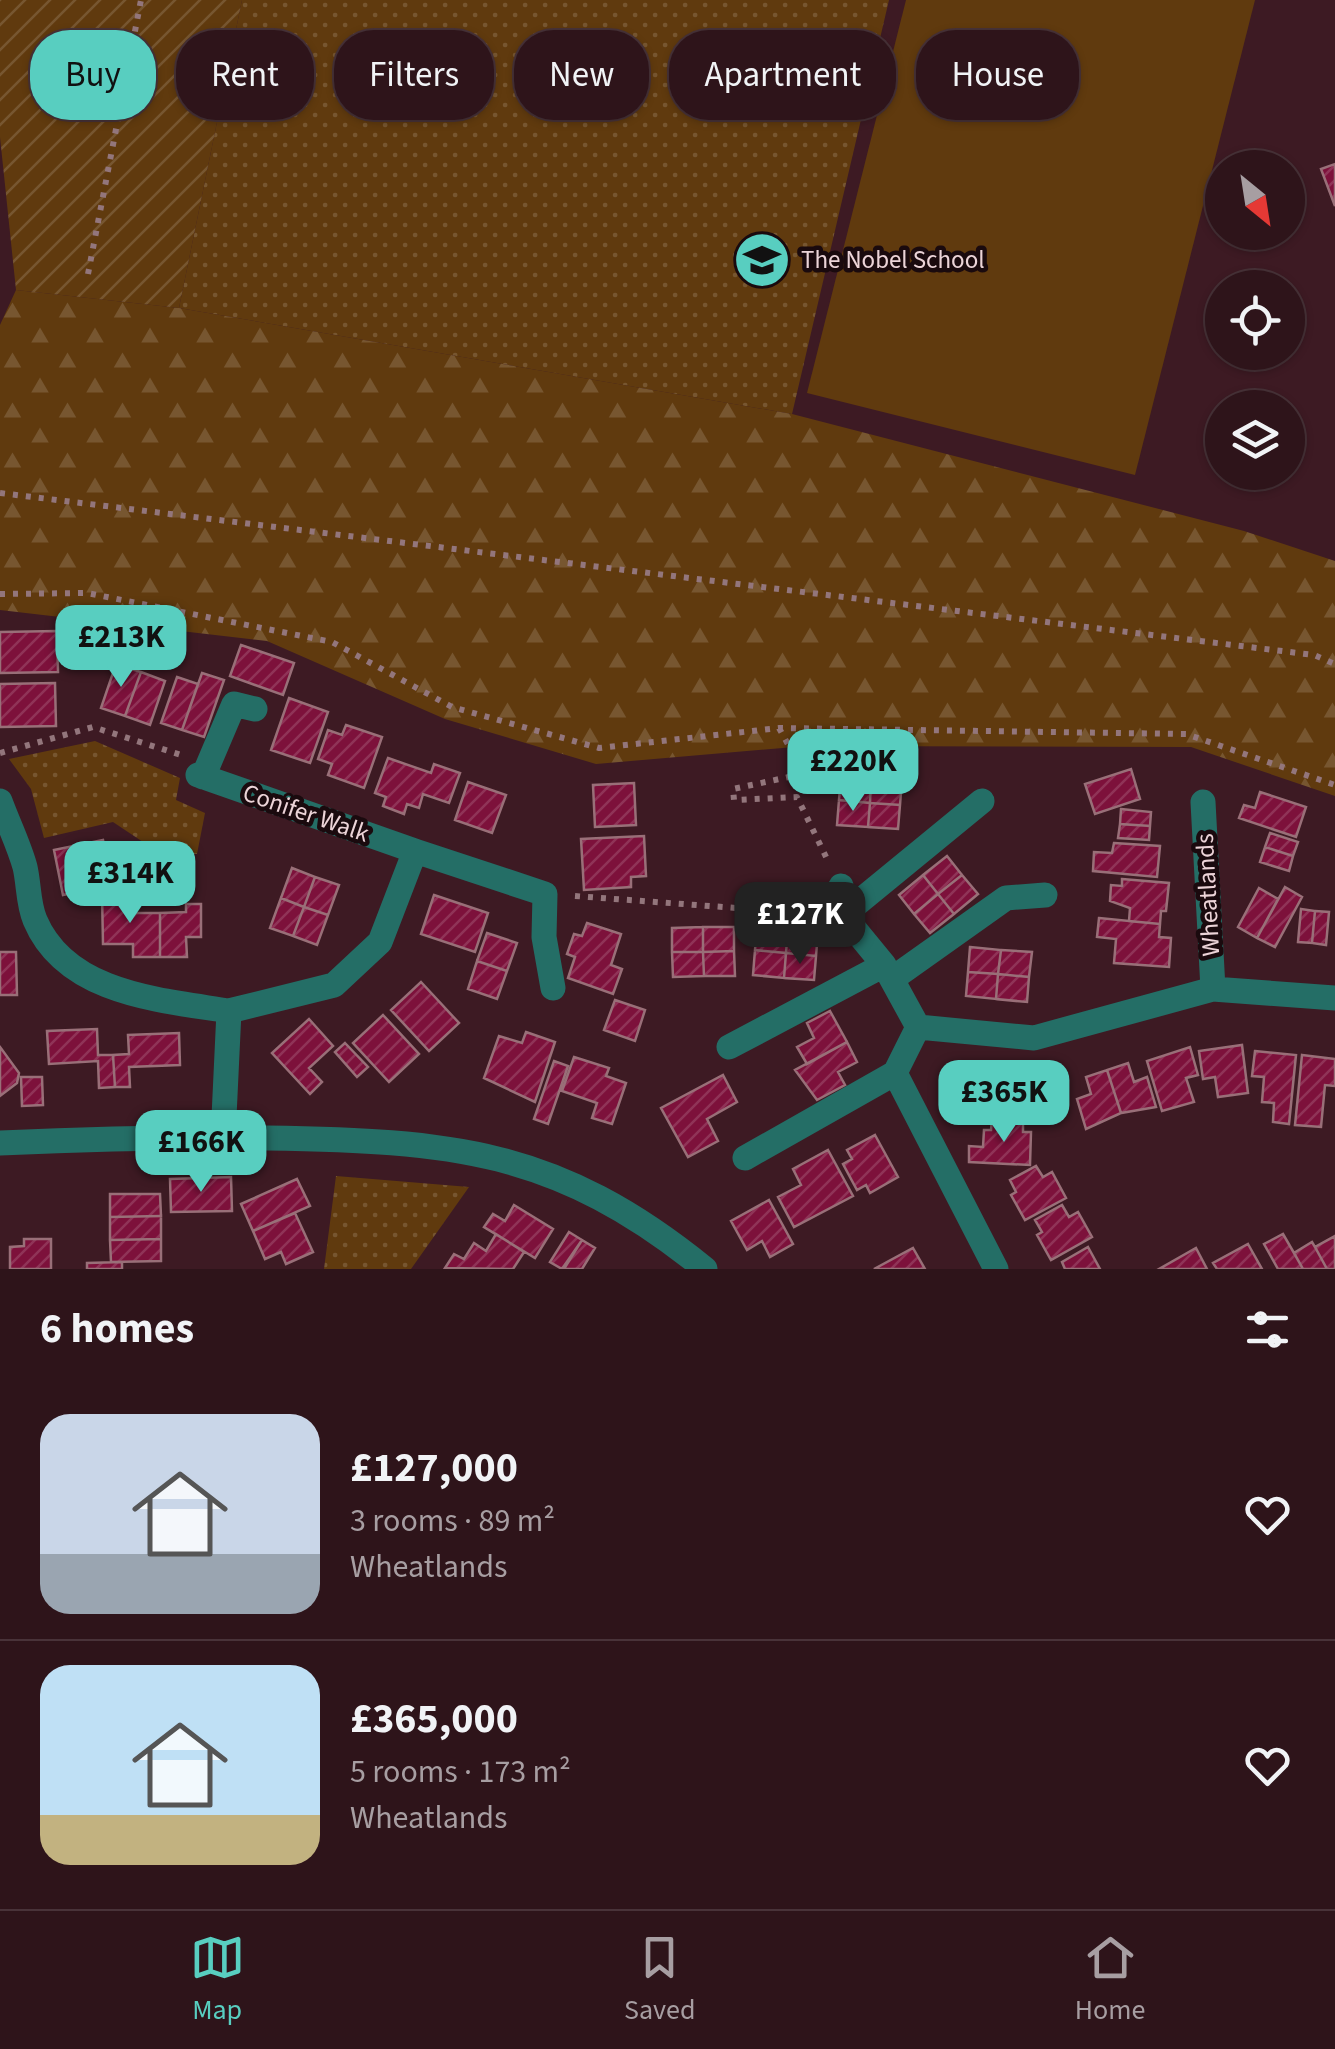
<!DOCTYPE html>
<html lang="en">
<head>
<meta charset="utf-8">
<style>
	:root { --surface:#2e141a; --page:#361d23; --text:#f1f3f6; --muted:#a79ea2; --line:#493339; --accent:#58cec0 }
	body { margin:0; font-family:"Source Sans 3",sans-serif; background:var(--page); color:var(--text); height:100vh; display:flex; flex-direction:column; font-size:38px; white-space:nowrap }
	* { box-sizing:border-box; margin:0 }
	p { font-size:32px; color:var(--muted) }
	.icon { flex:none; width:55px; height:55px; fill:none; stroke:currentColor; stroke-width:2; stroke-linecap:round; stroke-linejoin:round }
	.map { position:relative; height:1269px; overflow:hidden }
	.drawer { display:flex; flex-direction:column; background:var(--surface); flex:1 }
	.drawer>* { flex:none }
	.top-card { position:absolute; left:30px; top:30px; width:1275px; height:90px; display:flex; gap:20px }
	.needle { width:65px; rotate:150deg }
	.controls { position:absolute; left:1205px; top:150px; display:grid; gap:20px }
	.controls a { display:grid; place-items:center; width:100px; height:100px; border-radius:50%; background:var(--surface); box-shadow:0 2px 8px #0004,0 0 0 2px var(--line); font-size:50px }
	.price { position:absolute; translate:-50% -85px; padding:0 22px; border-radius:20px; background:var(--accent); color:#111; font-size:32px; line-height:65px; filter:drop-shadow(0 2px 5px #0008) }
	.price::after { content:''; position:absolute; left:50%; top:60px; width:30px; height:22px; margin-left:-15px; background:inherit; clip-path:polygon(0 0,100% 0,50% 100%) }
	.price.on { background:#222; color:#fff }
	ul { padding:0; list-style:none }
	li { display:flex; align-items:center; gap:30px; height:250px; padding:0 40px }
	li+li { border-top:2px solid var(--line) }
	li span { display:grid; place-items:center; flex:none; width:280px; height:200px; border-radius:30px; color:#555 }
	li>.icon { margin-inline-start:auto }
	span .icon { width:120px; height:120px; fill:#fffc; stroke-width:1 }
	li b { font-size:42px }
	h2 { display:flex; justify-content:space-between; align-items:center; height:120px; padding:0 40px; font-size:42px }
	.tag { padding:0 35px; border-radius:40px; background:var(--surface); box-shadow:0 2px 8px #0004,0 0 0 2px var(--line); font-size:35px; line-height:90px }
	.tag.on { background:var(--accent); color:#111 }
	.menu { display:flex; justify-content:space-around; align-items:center; height:140px; border-top:2px solid var(--line); background:var(--surface); font-size:28px; color:var(--muted) }
	.menu a { display:grid; justify-items:center; gap:5px }
	.menu .on { color:var(--accent) }
	.map>svg:first-child { display:block }
	.grass { fill:url(#grass-dots) }
	.forest { fill:url(#forest-firs) }
	.garden { fill:url(#garden-furrows) }
	.pitch { fill:#603a0e }
	.building { fill:url(#building-hatch); stroke:#996f78; stroke-width:2.5 }
	.lines { fill:none; stroke-linecap:round; stroke-linejoin:round }
	.path { stroke:#93767c; stroke-width:6; stroke-dasharray:5 8; stroke-linecap:butt }
	.minor { stroke:#246e66; stroke-width:25 }
	.labels { text-anchor:middle; dominant-baseline:central; stroke-width:9; stroke-linejoin:round; paint-order:stroke }
	.poi-label { font-size:25px; fill:#ecd4d8; stroke:#1a0a0e; text-anchor:start }
	.street-label { font-size:25px; fill:#ecd4d8; stroke:#1a0a0e }
</style>
</head>
<body>
<div class="map">
<svg width="1335" height="1269" viewBox="0 0 1335 1269">
	<defs>
		<pattern id="grass-dots" width="8" height="8" patternUnits="userSpaceOnUse" patternTransform="scale(2.5)"><rect width="8" height="8" fill="#603a0e"/><path d="M2 2h.1M6 6h.1" fill="none" stroke="#775630" stroke-width="1.8" stroke-linecap="round"/></pattern>
		<pattern id="forest-firs" width="22" height="20" patternUnits="userSpaceOnUse" patternTransform="scale(2.5)"><rect width="22" height="20" fill="#603a0e"/><path d="M5 1l3.5 6h-7zM16 11l3.5 6h-7z" fill="#775630"/></pattern>
		<pattern id="garden-furrows" width="10" height="10" patternUnits="userSpaceOnUse" patternTransform="scale(2.5)"><rect width="10" height="10" fill="#603a0e"/><path d="M-1 1l2-2M0 10L10 0M9 11l2-2" fill="none" stroke="#775630"/></pattern>
		<pattern id="building-hatch" width="6" height="6" patternUnits="userSpaceOnUse" patternTransform="scale(2.5)"><rect width="6" height="6" fill="#7d113b"/><path d="M-1 1l2-2M0 6l6-6M5 7l2-2" fill="none" stroke="#903357"/></pattern>
	</defs>
	<rect width="100%" height="100%" fill="#3d1a23"/>
	<path class="grass" d="M 242,0 L 889,0 L 792,414 L 179,308 Z
		M 95,741 L 180,778 L 176,800 L 205,813 L 197,854 L 161,854 L 113,822 L 44,838 L 31,789 L 9,759 Z
		M 336,1176 L 469,1187 L 411,1269 L 324,1269 Z"/>
	<path class="forest" d="M 16,290 L 179,308 L 792,414 L 1244,531 L 1335,561 L 1335,796 L 1191,747 L 806,746 L 596,764 L 445,719 L 267,641 L 0,610 L 0,325 Z"/>
	<path class="garden" d="M 0,0 L 242,0 L 179,308 L 16,290 L 0,137 Z"/>
	<path class="pitch" d="M 906,0 L 1255,0 L 1135,475 L 807,393 Z"/>
	<path class="building" d="M 1335,164 L 1335,206 L 1321,169 Z
		M 57,631 L 58,672 L 0,673 L 0,632 Z
		M 241,645 L 294,663 L 283,695 L 230,676 Z
		M 116,664 L 141,672 L 125,716 L 101,708 Z
		M 141,672 L 165,681 L 150,725 L 125,716 Z
		M 202,673 L 224,680 L 204,737 L 182,730 Z
		M 177,677 L 198,684 L 182,730 L 161,723 Z
		M 55,683 L 56,726 L 0,727 L 0,684 Z
		M 289,698 L 328,712 L 310,763 L 271,750 Z
		M 346,725 L 382,737 L 364,788 L 328,775 L 332,764 L 318,759 L 328,730 L 342,735 Z
		M 388,758 L 431,773 L 434,764 L 460,773 L 449,803 L 423,794 L 419,808 L 407,804 L 404,814 L 383,806 L 386,797 L 375,793 Z
		M 1131,769 L 1140,799 L 1095,814 L 1085,784 Z
		M 841,776 L 871,778 L 870,803 L 839,800 Z
		M 871,778 L 902,780 L 900,805 L 870,803 Z
		M 468,782 L 506,795 L 492,833 L 455,820 Z
		M 634,783 L 636,825 L 595,827 L 593,785 Z
		M 1260,792 L 1306,807 L 1296,837 L 1239,818 L 1244,805 L 1255,808 Z
		M 839,800 L 870,803 L 868,827 L 837,825 Z
		M 870,803 L 900,805 L 898,829 L 868,827 Z
		M 1121,809 L 1151,812 L 1150,826 L 1120,824 Z
		M 1120,824 L 1150,826 L 1149,840 L 1118,838 Z
		M 1270,833 L 1298,842 L 1293,856 L 1265,847 Z
		M 644,836 L 646,876 L 631,877 L 631,887 L 584,890 L 581,839 Z
		M 103,840 L 108,868 L 95,871 L 99,888 L 63,895 L 54,850 Z
		M 1114,843 L 1160,846 L 1157,877 L 1093,871 L 1094,852 L 1112,853 Z
		M 1265,847 L 1293,856 L 1289,871 L 1260,862 Z
		M 947,856 L 962,875 L 938,894 L 923,875 Z
		M 292,868 L 315,877 L 304,907 L 281,898 Z
		M 923,875 L 938,894 L 914,914 L 899,895 Z
		M 962,875 L 978,894 L 954,914 L 938,894 Z
		M 315,877 L 339,885 L 328,915 L 304,907 Z
		M 1122,879 L 1169,883 L 1166,911 L 1161,911 L 1160,924 L 1129,921 L 1130,908 L 1110,901 L 1111,885 L 1122,886 Z
		M 1285,887 L 1302,897 L 1275,947 L 1257,938 Z
		M 1259,888 L 1278,899 L 1257,938 L 1238,927 Z
		M 102,893 L 133,893 L 133,913 L 160,913 L 160,957 L 133,957 L 133,944 L 103,944 Z
		M 938,894 L 954,914 L 930,933 L 914,914 Z
		M 434,895 L 488,913 L 475,952 L 421,934 Z
		M 281,898 L 304,907 L 293,936 L 270,928 Z
		M 186,904 L 201,904 L 201,937 L 186,937 L 187,957 L 160,957 L 160,913 L 186,912 Z
		M 304,907 L 328,915 L 317,945 L 293,936 Z
		M 1301,909 L 1315,911 L 1312,943 L 1298,942 Z
		M 1315,911 L 1329,912 L 1326,945 L 1312,943 Z
		M 1099,918 L 1160,924 L 1159,937 L 1171,938 L 1169,967 L 1114,963 L 1116,939 L 1097,937 Z
		M 587,923 L 621,934 L 611,965 L 622,969 L 613,994 L 568,978 L 575,957 L 567,954 L 574,934 L 582,936 Z
		M 757,926 L 788,929 L 786,953 L 755,950 Z
		M 703,927 L 734,927 L 734,951 L 703,952 Z
		M 703,927 L 703,952 L 672,952 L 672,928 Z
		M 788,929 L 818,932 L 816,956 L 786,953 Z
		M 487,933 L 517,943 L 507,971 L 477,961 Z
		M 970,947 L 1001,950 L 998,974 L 968,972 Z
		M 755,950 L 786,953 L 784,978 L 753,975 Z
		M 1001,950 L 1032,952 L 1029,977 L 998,974 Z
		M 734,951 L 735,976 L 704,976 L 703,952 Z
		M 0,952 L 16,952 L 17,995 L 0,995 Z
		M 672,952 L 703,952 L 704,976 L 673,977 Z
		M 786,953 L 816,956 L 814,980 L 784,978 Z
		M 477,961 L 507,971 L 497,999 L 468,989 Z
		M 968,972 L 998,974 L 996,999 L 966,996 Z
		M 998,974 L 1029,977 L 1027,1002 L 996,999 Z
		M 421,982 L 459,1023 L 429,1051 L 391,1010 Z
		M 615,1000 L 645,1010 L 635,1041 L 604,1030 Z
		M 830,1011 L 847,1042 L 807,1064 L 797,1047 L 814,1038 L 807,1023 Z
		M 383,1015 L 419,1054 L 389,1082 L 353,1043 Z
		M 309,1019 L 333,1046 L 309,1068 L 322,1082 L 310,1094 L 272,1053 Z
		M 97,1029 L 98,1055 L 113,1055 L 115,1087 L 99,1088 L 98,1061 L 49,1064 L 47,1031 Z
		M 526,1032 L 555,1042 L 535,1102 L 484,1078 L 499,1036 L 522,1043 Z
		M 179,1033 L 180,1065 L 129,1067 L 130,1087 L 115,1087 L 113,1055 L 129,1054 L 128,1035 Z
		M 847,1042 L 857,1062 L 838,1072 L 845,1085 L 817,1100 L 795,1070 Z
		M 345,1043 L 368,1067 L 357,1077 L 335,1052 Z
		M 1242,1045 L 1248,1093 L 1218,1097 L 1215,1077 L 1203,1079 L 1199,1051 Z
		M 0,1047 L 19,1073 L 17,1083 L 0,1096 Z
		M 1190,1047 L 1198,1075 L 1186,1078 L 1194,1102 L 1162,1111 L 1147,1061 Z
		M 1255,1051 L 1296,1055 L 1289,1124 L 1273,1122 L 1274,1103 L 1262,1102 L 1264,1077 L 1252,1076 Z
		M 1302,1055 L 1335,1059 L 1335,1086 L 1325,1085 L 1321,1127 L 1295,1125 Z
		M 574,1057 L 609,1068 L 606,1076 L 626,1083 L 612,1124 L 592,1118 L 597,1103 L 562,1091 Z
		M 554,1061 L 568,1066 L 548,1124 L 534,1119 Z
		M 976,1062 L 1022,1064 L 1020,1100 L 962,1097 L 963,1080 L 975,1081 Z
		M 1128,1063 L 1134,1082 L 1147,1077 L 1156,1107 L 1121,1113 L 1107,1070 Z
		M 1107,1070 L 1121,1113 L 1086,1129 L 1077,1099 L 1091,1094 L 1086,1077 Z
		M 723,1075 L 737,1102 L 707,1119 L 718,1141 L 688,1157 L 661,1108 Z
		M 21,1077 L 42,1077 L 43,1105 L 22,1106 Z
		M 992,1104 L 1024,1106 L 1023,1121 L 992,1119 Z
		M 992,1119 L 1023,1121 L 1023,1132 L 1031,1132 L 1030,1165 L 969,1162 L 969,1146 L 983,1147 L 984,1130 L 991,1130 Z
		M 875,1135 L 898,1177 L 870,1193 L 866,1185 L 857,1190 L 843,1164 L 852,1159 L 847,1150 Z
		M 828,1150 L 853,1196 L 794,1227 L 778,1197 L 801,1185 L 793,1169 Z
		M 1036,1166 L 1043,1177 L 1052,1172 L 1066,1198 L 1025,1220 L 1011,1195 L 1016,1192 L 1010,1180 Z
		M 231,1177 L 232,1211 L 171,1212 L 170,1179 Z
		M 297,1179 L 310,1206 L 253,1231 L 241,1204 Z
		M 110,1194 L 160,1194 L 161,1216 L 110,1217 Z
		M 769,1200 L 793,1244 L 770,1257 L 762,1241 L 747,1250 L 731,1221 Z
		M 514,1205 L 553,1229 L 535,1258 L 484,1227 L 493,1214 L 505,1221 Z
		M 1062,1205 L 1069,1217 L 1078,1212 L 1092,1237 L 1051,1260 L 1037,1235 L 1042,1232 L 1035,1220 Z
		M 295,1213 L 313,1252 L 286,1264 L 281,1252 L 265,1259 L 253,1231 Z
		M 161,1216 L 161,1239 L 110,1240 L 110,1217 Z
		M 569,1232 L 582,1240 L 562,1269 L 550,1262 Z
		M 496,1234 L 524,1252 L 513,1269 L 445,1268 L 454,1254 L 464,1259 L 474,1243 L 486,1251 Z
		M 1283,1234 L 1294,1253 L 1303,1269 L 1278,1269 L 1264,1244 Z
		M 1335,1236 L 1335,1269 L 1327,1269 L 1315,1247 Z
		M 24,1239 L 51,1239 L 51,1269 L 10,1269 L 10,1247 L 24,1246 Z
		M 161,1239 L 161,1261 L 111,1262 L 110,1240 Z
		M 582,1240 L 595,1248 L 582,1269 L 564,1269 Z
		M 1312,1242 L 1315,1247 L 1327,1269 L 1303,1269 L 1294,1253 Z
		M 1248,1244 L 1262,1269 L 1217,1269 L 1213,1263 Z
		M 1088,1247 L 1100,1269 L 1065,1269 L 1062,1262 Z
		M 913,1248 L 925,1269 L 874,1269 Z
		M 1196,1248 L 1207,1269 L 1159,1269 Z
		M 122,1262 L 122,1269 L 87,1269 L 87,1263 Z"/>
	<g class="lines">
		<path class="path" d="M 88,274 L 141,0
			M 0,493 L 1314,655 L 1335,664
			M 0,594 L 87,593 L 332,642 L 452,707 L 599,748 L 779,728 L 1186,734 L 1335,785
			M 779,728 L 795,757 L 789,777 L 733,789 L 734,800 L 797,797 L 829,863
			M 0,753 L 93,727 L 181,755
			M 575,896 L 817,914"/>
		<path class="minor" d="M 198,775 L 415,851
			M 203,777 L 234,704 L 255,709
			M 0,801 C 8,823 19,845 25,867 C 29,884 28,904 35,920 C 66,994 160,1000 229,1011
			M 1203,802 L 1213,989
			M 841,886 L 843,915 L 884,965 L 918,1027 L 895,1073 L 996,1269
			M 843,915 L 982,801
			M 892,979 L 1006,898 L 1045,895
			M 918,1027 L 1034,1038 L 1213,989 L 1335,998
			M 729,1047 L 884,965
			M 223,1138 L 229,1011 L 334,985 L 380,942 L 415,851 L 545,894 L 544,937 L 553,988
			M 0,1143 C 88,1139 177,1137 266,1138 C 450,1141 556,1148 705,1269
			M 745,1158 L 895,1073"/>
	</g>
	<defs>
		<g id="school-disc" transform="scale(2.875)"><circle r="9.5" fill="#58cec0" stroke="#1a0a0e"/><path d="M0-5L7-2L0 1L-7-2ZM-4 1L0 2.5L4 1V4Q0 6-4 4Z" fill="#111"/></g>
	</defs>
	<g fill-rule="evenodd">
		<use href="#school-disc" x="762" y="260"/>
	</g>
	<g class="labels">
		<g class="poi-label">
			<text x="801" y="260">The Nobel School</text>
		</g>
		<g class="street-label">
			<text transform="translate(306 813) rotate(19)">Conifer Walk</text>
			<text transform="translate(1208 895) rotate(-93)">Wheatlands</text>
		</g>
	</g>
</svg>
<div class="controls">
<a><svg class="needle" viewBox="-14 -14 28 28"><path d="M0-13l5 13h-10z" fill="#e53935"/><path d="M0 13l5-13h-10z" fill="#a79ea2"/></svg></a>
<a><svg class="icon" aria-label="locate" viewBox="0 0 24 24"><circle cx="12" cy="12" r="6"/><path d="M12 2v4M12 18v4M2 12h4M18 12h4"/></svg></a>
<a><svg class="icon" aria-label="layers" viewBox="0 0 24 24"><path d="M12 4l9 5-9 5-9-5zM3 14l9 5 9-5"/></svg></a>
</div>
<b class="price" style="left:121px;top:690px">£213K</b>
<b class="price" style="left:853px;top:814px">£220K</b>
<b class="price" style="left:130px;top:926px">£314K</b>
<b class="price on" style="left:800px;top:967px">£127K</b>
<b class="price" style="left:1004px;top:1145px">£365K</b>
<b class="price" style="left:201px;top:1195px">£166K</b>
<div class="top-card">
<a class="tag on">Buy</a>
<a class="tag">Rent</a>
<a class="tag">Filters</a>
<a class="tag">New</a>
<a class="tag">Apartment</a>
<a class="tag">House</a>
</div>
</div>
<section class="drawer">
<h2>6 homes<svg class="icon" aria-label="filters" viewBox="0 0 24 24"><path d="M4 7h16M4 17h16"/><circle cx="9" cy="7" r="2"/><circle cx="15" cy="17" r="2"/></svg></h2>
<ul>
<li><span style="background:linear-gradient(#c9d6e8 70%,#9aa5b1 0)"><svg class="icon" aria-label="home" viewBox="0 0 24 24"><path d="M3 11l9-7 9 7M6 9v11h12V9"/></svg></span><div><b>£127,000</b><p>3 rooms · 89 m²</p><p>Wheatlands</p></div><svg class="icon" aria-label="heart" viewBox="0 0 24 24"><path d="M12 20l-8-8c-3-5 5-10 8-4 3-6 11-1 8 4z"/></svg></li>
<li><span style="background:linear-gradient(#bfe0f5 75%,#c2b280 0)"><svg class="icon" aria-label="home" viewBox="0 0 24 24"><path d="M3 11l9-7 9 7M6 9v11h12V9"/></svg></span><div><b>£365,000</b><p>5 rooms · 173 m²</p><p>Wheatlands</p></div><svg class="icon" aria-label="heart" viewBox="0 0 24 24"><path d="M12 20l-8-8c-3-5 5-10 8-4 3-6 11-1 8 4z"/></svg></li>
</ul>
</section>
<nav class="menu">
<a class="on"><svg class="icon" aria-label="map" viewBox="0 0 24 24"><path d="M3 6l6-2 6 2 6-2v14l-6 2-6-2-6 2zM9 4v14M15 6v14"/></svg>Map</a>
<a><svg class="icon" aria-label="saved" viewBox="0 0 24 24"><path d="M7 4h10v16l-5-4-5 4z"/></svg>Saved</a>
<a><svg class="icon" aria-label="home" viewBox="0 0 24 24"><path d="M3 11l9-7 9 7M6 9v11h12V9"/></svg>Home</a>
</nav>
</body>
</html>
